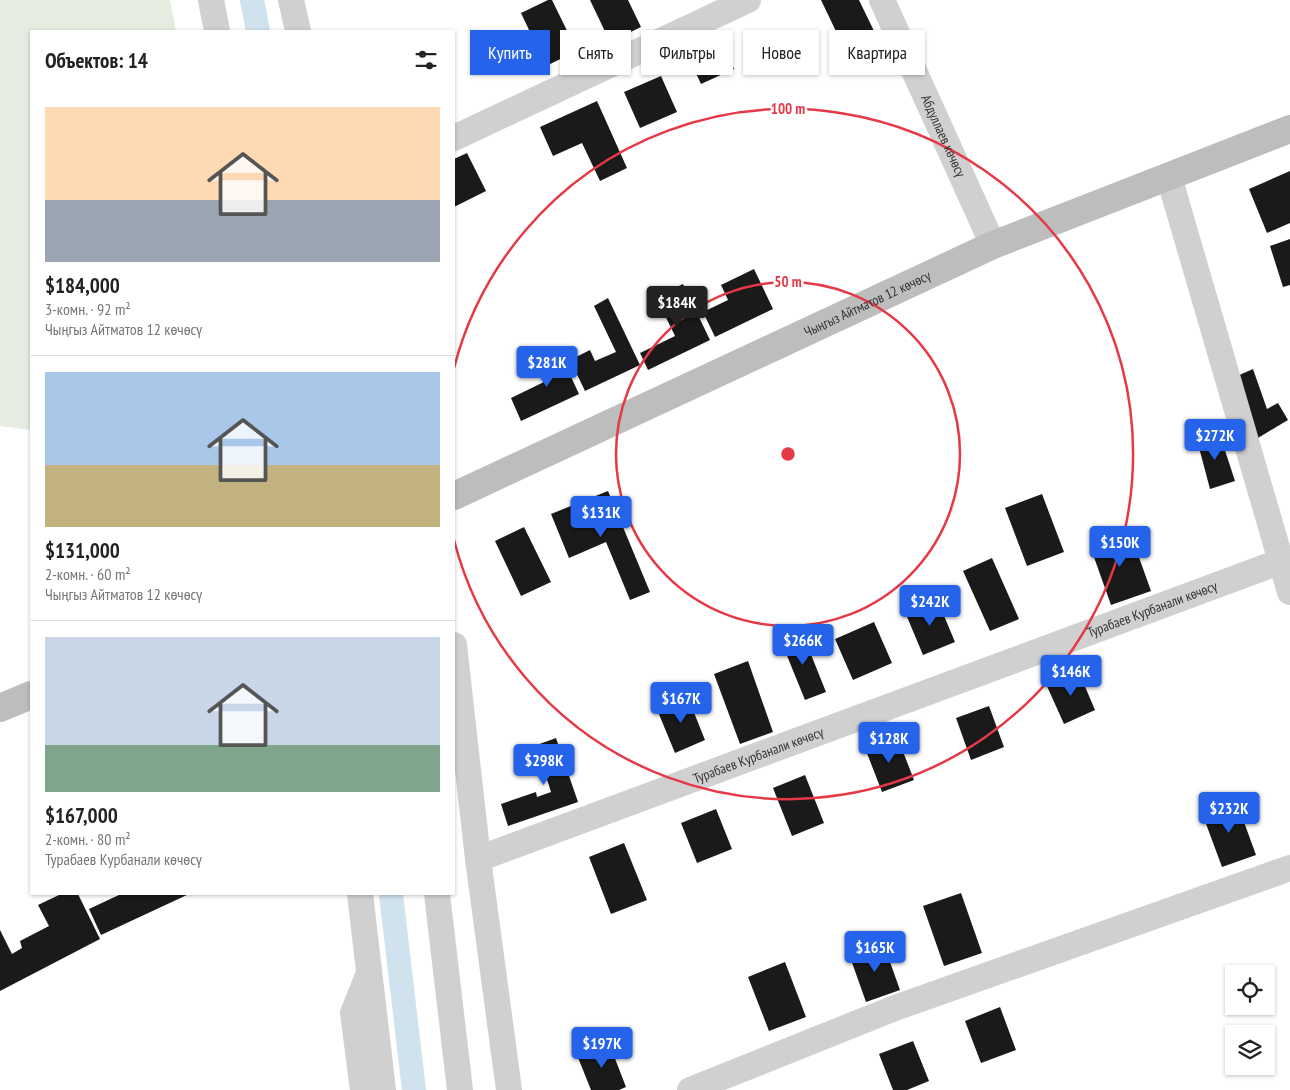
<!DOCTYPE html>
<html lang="ru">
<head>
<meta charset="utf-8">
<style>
	:root { --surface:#fff; --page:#f6f6f6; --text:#222; --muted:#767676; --line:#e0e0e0; --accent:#2563eb }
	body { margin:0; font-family:"PT Sans Narrow",sans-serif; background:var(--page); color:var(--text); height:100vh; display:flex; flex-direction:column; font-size:19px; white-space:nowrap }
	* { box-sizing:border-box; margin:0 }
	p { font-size:16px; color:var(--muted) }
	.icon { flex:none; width:28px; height:28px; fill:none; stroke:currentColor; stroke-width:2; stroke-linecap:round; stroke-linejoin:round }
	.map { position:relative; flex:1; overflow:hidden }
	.drawer { position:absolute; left:30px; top:30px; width:425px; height:865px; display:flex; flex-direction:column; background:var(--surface); border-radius:0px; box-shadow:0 1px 4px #0004 }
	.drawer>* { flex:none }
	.top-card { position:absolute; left:470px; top:30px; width:475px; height:45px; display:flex; gap:10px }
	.controls { position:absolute; left:1225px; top:965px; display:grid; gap:10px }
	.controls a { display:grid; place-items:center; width:50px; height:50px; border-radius:0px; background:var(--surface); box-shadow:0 1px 4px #0004; font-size:25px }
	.price { position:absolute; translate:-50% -42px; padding:0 11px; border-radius:5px; background:var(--accent); color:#fff; font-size:16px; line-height:32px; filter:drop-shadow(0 1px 2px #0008) }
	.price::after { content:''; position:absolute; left:50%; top:30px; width:15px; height:11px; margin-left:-8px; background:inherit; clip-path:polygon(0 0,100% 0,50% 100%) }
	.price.active { background:#222; color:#fff }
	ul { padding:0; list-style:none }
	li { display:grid; align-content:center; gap:10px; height:265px; padding:0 15px }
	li+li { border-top:1px solid var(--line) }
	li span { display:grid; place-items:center; height:155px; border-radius:0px; color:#555 }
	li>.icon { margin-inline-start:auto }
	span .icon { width:90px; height:90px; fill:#fffc; stroke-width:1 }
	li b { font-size:21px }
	h2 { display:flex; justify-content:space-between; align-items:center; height:60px; padding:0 15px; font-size:21px }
	.chip { padding:0 18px; border-radius:0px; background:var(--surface); box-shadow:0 1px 4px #0004; font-size:18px; line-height:45px }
	.chip.active { background:var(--accent); color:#fff }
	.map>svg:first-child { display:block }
	.green { fill:#e6ecdf }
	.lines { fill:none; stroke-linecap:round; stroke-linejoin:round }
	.canal { stroke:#cfe2ee; stroke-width:24 }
	.building { fill:#1a1a1a }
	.minor { stroke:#d0d0d0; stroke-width:26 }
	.secondary { stroke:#bdbdbd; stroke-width:28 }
	.ring { fill:none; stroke:#e63946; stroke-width:2.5 }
	.labels { text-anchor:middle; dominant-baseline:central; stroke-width:5; stroke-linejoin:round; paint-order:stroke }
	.street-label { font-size:14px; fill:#333; stroke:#fff }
	.centre { fill:#e63946; stroke:#fff; stroke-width:2.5 }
	.ring-label { font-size:15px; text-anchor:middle; font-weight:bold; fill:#e63946; stroke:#fff; stroke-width:5; stroke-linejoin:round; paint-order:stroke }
</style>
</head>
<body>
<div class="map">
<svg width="1290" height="1090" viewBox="0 0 1290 1090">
	<rect width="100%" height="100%" fill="#fff"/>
	<path class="green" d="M 0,0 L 170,0 L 176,31 L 31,31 L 31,430 L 0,426 Z"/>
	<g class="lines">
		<path class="canal" d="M 252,0 L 258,31
			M 391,894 L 414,1090"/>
	</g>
	<path class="building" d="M 548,0 L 552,0 L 577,51 L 546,66 L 521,13 Z
		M 590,0 L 628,0 L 641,27 L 610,42 Z
		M 821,0 L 859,0 L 874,31 L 843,46 Z
		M 721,39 L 734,69 L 701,84 L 687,54 Z
		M 661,76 L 677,112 L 640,128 L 624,92 Z
		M 597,101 L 627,168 L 600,181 L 582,143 L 553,156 L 540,127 Z
		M 467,153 L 486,191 L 454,207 L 454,159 Z
		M 1290,171 L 1290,223 L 1267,233 L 1249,189 Z
		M 1290,239 L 1290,285 L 1283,287 L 1270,246 Z
		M 754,269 L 773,309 L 715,337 L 703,312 L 728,300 L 721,285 Z
		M 683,284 L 710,340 L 648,370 L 640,353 L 675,336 L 656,297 Z
		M 608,298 L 640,365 L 585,391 L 570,360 L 590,350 L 595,361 L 616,352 L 594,306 Z
		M 558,349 L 579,394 L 521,421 L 511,398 L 546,381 L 536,359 Z
		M 1253,369 L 1267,409 L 1278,403 L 1288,420 L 1258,438 L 1237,376 Z
		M 1219,432 L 1235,481 L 1210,489 L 1197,440 Z
		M 608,491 L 650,592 L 630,600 L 606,542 L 569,558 L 551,514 Z
		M 1042,494 L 1064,552 L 1027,566 L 1005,508 Z
		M 524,527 L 551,582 L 521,596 L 495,541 Z
		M 1130,532 L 1151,591 L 1111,605 L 1090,546 Z
		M 992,558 L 1019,619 L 990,631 L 963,571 Z
		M 937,599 L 955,642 L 923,655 L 905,612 Z
		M 874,622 L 892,663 L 853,680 L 835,639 Z
		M 802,632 L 826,692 L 805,700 L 781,641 Z
		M 748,661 L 773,732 L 740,744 L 714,674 Z
		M 1078,670 L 1095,710 L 1064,724 L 1046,684 Z
		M 687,695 L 705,740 L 675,753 L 656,707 Z
		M 989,706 L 1004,747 L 971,760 L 956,718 Z
		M 897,736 L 914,780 L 882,792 L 865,748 Z
		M 556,738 L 578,802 L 508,826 L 501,804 L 536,792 L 537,797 L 551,792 L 543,767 L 533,771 L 526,749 Z
		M 805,775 L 824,823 L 792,836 L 773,788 Z
		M 1236,800 L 1256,855 L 1222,867 L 1202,813 Z
		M 716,809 L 732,849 L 697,863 L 681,823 Z
		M 624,843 L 647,900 L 611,914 L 589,857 Z
		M 961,893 L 982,953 L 944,966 L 923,906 Z
		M 61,894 L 78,894 L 100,939 L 0,991 L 0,930 L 12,954 L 22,948 L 20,941 L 49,926 L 38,905 Z
		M 121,894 L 189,894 L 101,935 L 89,909 Z
		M 884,945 L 900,990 L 866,1002 L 850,957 Z
		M 785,962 L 806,1017 L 769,1031 L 748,977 Z
		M 1000,1007 L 1016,1050 L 981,1063 L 965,1021 Z
		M 913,1041 L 929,1081 L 907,1090 L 893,1090 L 879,1054 Z
		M 609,1043 L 626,1087 L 619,1090 L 591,1090 L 577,1055 Z"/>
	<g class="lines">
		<g class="minor">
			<path d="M 211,0 L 217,31"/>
			<path d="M 291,0 L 298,31"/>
			<path id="s1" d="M 882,0 L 993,245"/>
			<path d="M 454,138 L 748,0"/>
			<path d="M 1169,177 L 1290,592"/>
			<path d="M 454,645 L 478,859 L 509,1090"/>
			<path id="s2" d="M 478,859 L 1290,558"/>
			<path d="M 360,894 L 383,1090"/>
			<path d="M 437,894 L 460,1090"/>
			<path d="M 363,1090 L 353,1013 L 369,973"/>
			<path d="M 690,1090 L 895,1008 L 1290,868"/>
		</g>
		<g class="secondary">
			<path id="s3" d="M 454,496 L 993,245 L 1290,129"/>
			<path d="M 0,708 L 31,695"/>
		</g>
	</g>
	<g class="ring">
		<circle cx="788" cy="454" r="172"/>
		<path d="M454 368A345 345 0 1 1 454 540"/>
	</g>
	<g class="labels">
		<g class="street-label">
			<text stroke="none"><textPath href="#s1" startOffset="149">Абдуллаев көчөсү</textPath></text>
			<text stroke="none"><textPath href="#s3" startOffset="456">Чыңгыз Айтматов 12 көчөсү</textPath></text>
			<text stroke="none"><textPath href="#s2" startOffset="719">Турабаев Курбанали көчөсү</textPath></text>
			<text stroke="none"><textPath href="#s2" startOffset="299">Турабаев Курбанали көчөсү</textPath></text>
		</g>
	</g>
	<circle cx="788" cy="454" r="8" class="centre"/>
	<g class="ring-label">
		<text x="788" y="114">100 m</text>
		<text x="788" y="287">50 m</text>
	</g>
</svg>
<div class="controls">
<a><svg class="icon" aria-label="locate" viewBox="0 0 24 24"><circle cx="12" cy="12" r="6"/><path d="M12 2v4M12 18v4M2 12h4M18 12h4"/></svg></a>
<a><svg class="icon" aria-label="layers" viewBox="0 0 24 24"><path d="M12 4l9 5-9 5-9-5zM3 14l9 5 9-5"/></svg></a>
</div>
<b class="price active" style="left:677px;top:328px">$184K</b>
<b class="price" style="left:547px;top:388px">$281K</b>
<b class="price" style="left:1215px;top:461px">$272K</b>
<b class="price" style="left:601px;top:538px">$131K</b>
<b class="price" style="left:1120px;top:568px">$150K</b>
<b class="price" style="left:930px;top:627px">$242K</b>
<b class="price" style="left:803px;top:666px">$266K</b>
<b class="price" style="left:1071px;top:697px">$146K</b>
<b class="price" style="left:681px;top:724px">$167K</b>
<b class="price" style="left:889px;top:764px">$128K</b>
<b class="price" style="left:544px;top:786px">$298K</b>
<b class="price" style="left:1229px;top:834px">$232K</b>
<b class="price" style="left:875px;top:973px">$165K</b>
<b class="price" style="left:602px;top:1069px">$197K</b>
<div class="top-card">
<a class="chip active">Купить</a>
<a class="chip">Снять</a>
<a class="chip">Фильтры</a>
<a class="chip">Новое</a>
<a class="chip">Квартира</a>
</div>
<section class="drawer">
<h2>Объектов: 14<svg class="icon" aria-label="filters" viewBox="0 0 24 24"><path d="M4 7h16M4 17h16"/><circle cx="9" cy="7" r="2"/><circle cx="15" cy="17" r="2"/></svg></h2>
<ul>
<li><span style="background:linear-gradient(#ffd9b3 60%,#9aa5b1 0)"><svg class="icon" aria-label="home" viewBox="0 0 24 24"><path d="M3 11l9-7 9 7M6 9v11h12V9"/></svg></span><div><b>$184,000</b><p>3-комн. · 92 m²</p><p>Чыңгыз Айтматов 12 көчөсү</p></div></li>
<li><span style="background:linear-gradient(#a9c7e8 60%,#c2b280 0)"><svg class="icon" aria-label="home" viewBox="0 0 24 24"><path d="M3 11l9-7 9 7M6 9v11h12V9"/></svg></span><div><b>$131,000</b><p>2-комн. · 60 m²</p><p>Чыңгыз Айтматов 12 көчөсү</p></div></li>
<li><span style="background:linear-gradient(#c9d6e8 70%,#7fa58c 0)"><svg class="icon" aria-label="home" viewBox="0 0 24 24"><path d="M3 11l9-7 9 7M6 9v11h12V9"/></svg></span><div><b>$167,000</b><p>2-комн. · 80 m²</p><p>Турабаев Курбанали көчөсү</p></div></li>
</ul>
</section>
</div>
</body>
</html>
